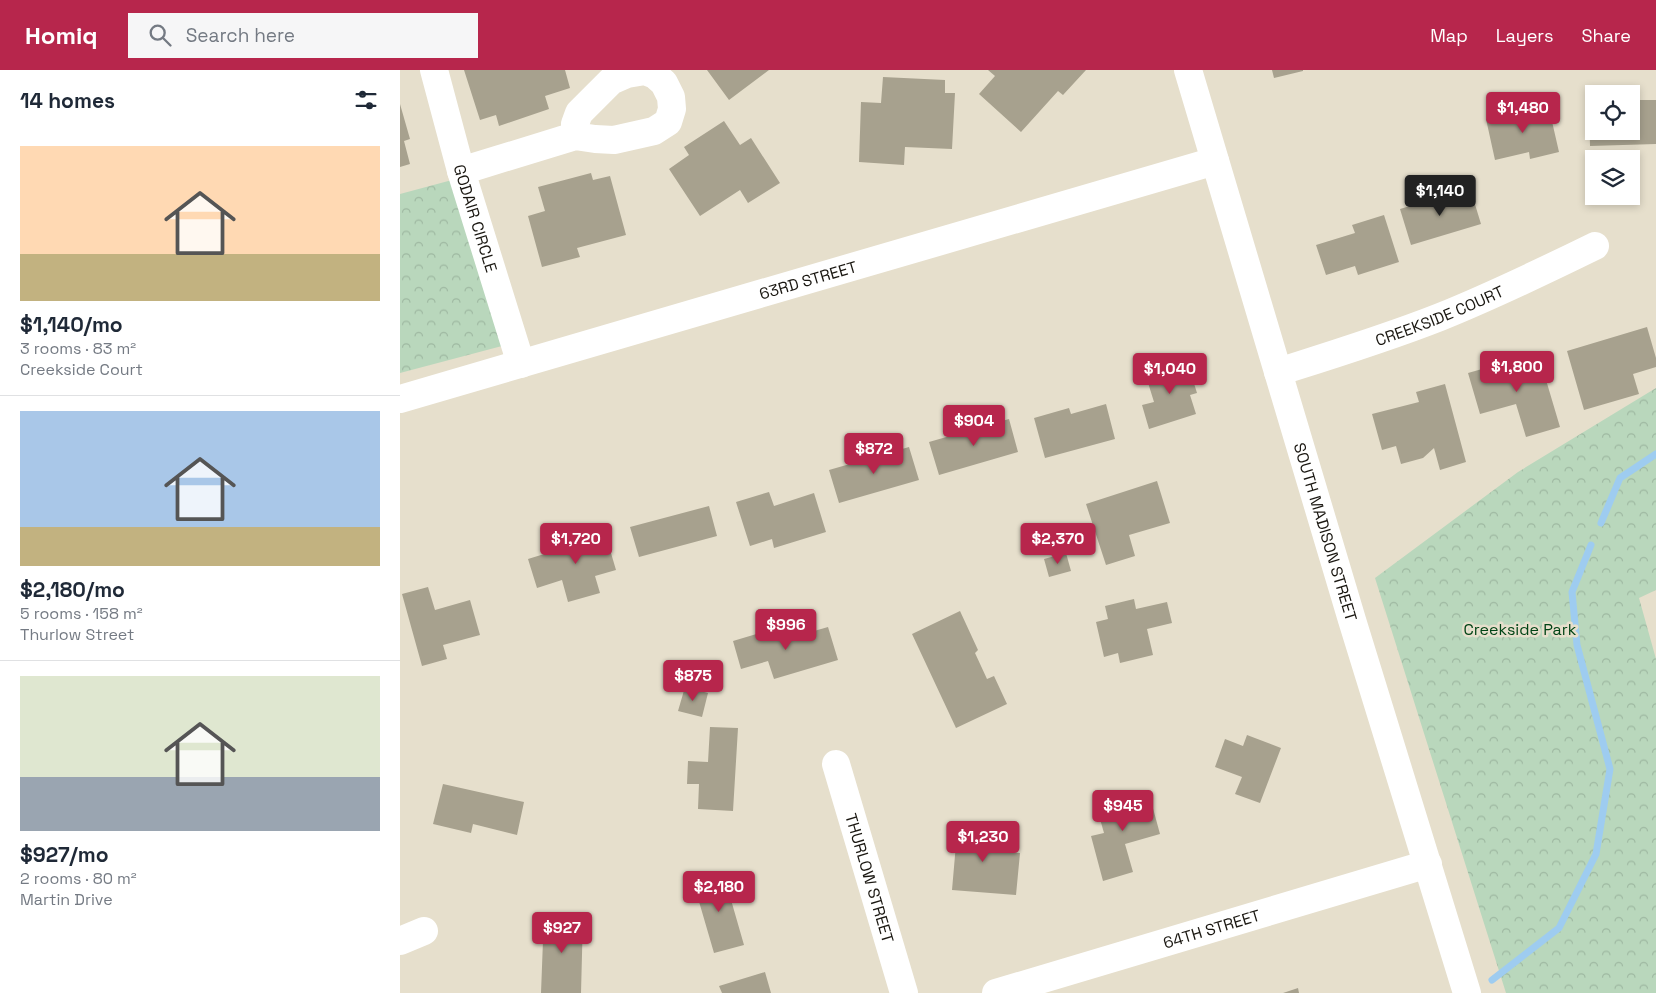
<!DOCTYPE html>
<html lang="en">
<head>
<meta charset="utf-8">
<style>
	:root { --surface:#fff; --page:#f6f6f7; --text:#1f2937; --muted:#747a83; --line:#e0e1e3; --accent:#b7264c }
	body { margin:0; font-family:"Space Grotesk",sans-serif; background:var(--page); color:var(--text); height:100vh; display:flex; flex-direction:column; font-size:19px; white-space:nowrap }
	* { box-sizing:border-box; margin:0 }
	p { font-size:16px; color:var(--muted) }
	.icon { flex:none; width:28px; height:28px; fill:none; stroke:currentColor; stroke-width:2; stroke-linecap:round; stroke-linejoin:round }
	.map { position:relative; flex:1; overflow:hidden }
	.side { display:flex; flex-direction:column; background:var(--surface); width:400px }
	.side>* { flex:none }
	.controls { position:absolute; left:1185px; top:15px; display:grid; gap:10px }
	.controls a { display:grid; place-items:center; width:55px; height:55px; border-radius:0px; background:var(--surface); box-shadow:0 2px 8px #0003; font-size:25px }
	.price { position:absolute; translate:-50% -42px; padding:0 11px; border-radius:5px; background:var(--accent); color:#fff; font-size:16px; line-height:32px; filter:drop-shadow(0 1px 2px #0008) }
	.price::after { content:''; position:absolute; left:50%; top:30px; width:15px; height:11px; margin-left:-8px; background:inherit; clip-path:polygon(0 0,100% 0,50% 100%) }
	.price.selected { background:#222; color:#fff }
	ul { padding:0; list-style:none }
	li { display:grid; align-content:center; gap:10px; height:265px; padding:0 20px }
	li+li { border-top:1px solid var(--line) }
	li span { display:grid; place-items:center; height:155px; border-radius:0px; color:#555 }
	li>.icon { margin-inline-start:auto }
	span .icon { width:90px; height:90px; fill:#fffc; stroke-width:1 }
	li b { font-size:21px }
	h2 { display:flex; justify-content:space-between; align-items:center; height:60px; padding:0 20px; font-size:21px }
	header { display:flex; align-items:center; gap:30px; box-sizing:border-box; height:70px; padding:0 25px; background:var(--accent); color:#fff }
	header strong { font-size:24px }
	nav { display:flex; gap:28px; margin-inline-start:auto; font-size:18px }
	.search { width:350px; height:45px; background:var(--page); display:flex; align-items:center; gap:12px; box-sizing:border-box; padding:0 18px; border-radius:0px; color:var(--muted); font-size:19px }
	main { display:flex; flex:1; min-height:0 }
	.map>svg:first-child { display:block }
	.park { fill:url(#park-crowns) }
	.lines { fill:none; stroke-linecap:round; stroke-linejoin:round }
	.stream { stroke:#9eccf0; stroke-width:7 }
	.building { fill:#a7a18e }
	.minor { stroke:#fff; stroke-width:28 }
	.tertiary { stroke:#fff; stroke-width:28 }
	.labels { text-anchor:middle; dominant-baseline:central; stroke-width:5; stroke-linejoin:round; paint-order:stroke }
	.street-label { font-size:16px; fill:#191610; stroke:#e6dfcc }
	.park-label { font-size:16px; fill:#004415; stroke:#e6dfcc }
</style>
</head>
<body>
<header>
<strong>Homiq</strong>
<div class="search"><svg class="icon" aria-label="search" viewBox="0 0 24 24"><circle cx="10" cy="10" r="6"/><path d="M15 15l6 6"/></svg>Search here</div>
<nav><a>Map</a><a>Layers</a><a>Share</a></nav>
</header>
<main>
<section class="side">
<h2>14 homes<svg class="icon" aria-label="filters" viewBox="0 0 24 24"><path d="M4 7h16M4 17h16"/><circle cx="9" cy="7" r="2"/><circle cx="15" cy="17" r="2"/></svg></h2>
<ul>
<li><span style="background:linear-gradient(#ffd9b3 70%,#c2b280 0)"><svg class="icon" aria-label="home" viewBox="0 0 24 24"><path d="M3 11l9-7 9 7M6 9v11h12V9"/></svg></span><div><b>$1,140/mo</b><p>3 rooms · 83 m²</p><p>Creekside Court</p></div></li>
<li><span style="background:linear-gradient(#a9c7e8 75%,#c2b280 0)"><svg class="icon" aria-label="home" viewBox="0 0 24 24"><path d="M3 11l9-7 9 7M6 9v11h12V9"/></svg></span><div><b>$2,180/mo</b><p>5 rooms · 158 m²</p><p>Thurlow Street</p></div></li>
<li><span style="background:linear-gradient(#dfe7d0 65%,#9aa5b1 0)"><svg class="icon" aria-label="home" viewBox="0 0 24 24"><path d="M3 11l9-7 9 7M6 9v11h12V9"/></svg></span><div><b>$927/mo</b><p>2 rooms · 80 m²</p><p>Martin Drive</p></div></li>
</ul>
</section>
<div class="map">
<svg width="1256" height="923" viewBox="0 0 1256 923">
	<defs>
		<pattern id="park-crowns" width="20" height="18" patternUnits="userSpaceOnUse" patternTransform="scale(1.25)"><rect width="20" height="18" fill="#b9d7bc"/><path d="M2 6a3 3 0 1 1 6 0M12 15a3 3 0 1 1 6 0" fill="none" stroke="#9eb8a1"/></pattern>
	</defs>
	<rect width="100%" height="100%" fill="#e6dfcc"/>
	<path class="park" d="M 52,110 L 102,276 L 0,303 L 0,124 Z
		M 1256,318 L 1256,520 L 1239,528 L 1256,589 L 1256,923 L 1106,923 L 975,508 L 1118,402 Z"/>
	<g class="lines">
		<path class="stream" d="M 1201,453 L 1220,408 L 1256,384
			M 1092,910 L 1159,858 L 1196,784 L 1210,699 L 1177,575 L 1172,522 L 1191,475"/>
	</g>
	<path class="building" d="M 64,0 L 165,0 L 170,18 L 145,26 L 149,39 L 99,56 L 96,45 L 80,50 Z
		M 307,0 L 369,0 L 329,30 Z
		M 588,0 L 686,0 L 663,25 L 658,21 L 621,62 L 579,24 L 595,6 Z
		M 872,0 L 903,0 L 903,1 L 874,8 Z
		M 483,7 L 545,10 L 545,23 L 555,23 L 552,79 L 505,77 L 504,95 L 459,92 L 461,32 L 481,33 Z
		M 1231,30 L 1256,30 L 1256,74 L 1190,76 L 1189,31 L 1194,31 L 1194,61 L 1231,61 Z
		M 0,34 L 10,69 L 4,71 L 10,94 L 0,97 Z
		M 1148,34 L 1159,82 L 1130,89 L 1129,82 L 1095,90 L 1086,49 Z
		M 324,51 L 340,75 L 351,68 L 380,113 L 348,133 L 340,120 L 300,146 L 269,99 L 289,85 L 284,77 Z
		M 191,103 L 193,110 L 210,106 L 226,165 L 177,178 L 180,187 L 142,197 L 128,146 L 145,141 L 138,117 Z
		M 1070,118 L 1081,154 L 1011,175 L 1000,139 Z
		M 984,145 L 999,192 L 958,205 L 955,196 L 926,205 L 916,175 L 955,163 L 952,155 Z
		M 1247,257 L 1256,288 L 1256,297 L 1233,304 L 1239,324 L 1184,340 L 1167,281 Z
		M 1138,283 L 1160,357 L 1126,367 L 1116,334 L 1080,344 L 1068,303 Z
		M 787,291 L 797,323 L 790,325 L 796,344 L 749,359 L 742,335 L 754,332 L 745,303 Z
		M 1045,314 L 1066,392 L 1040,400 L 1034,378 L 1023,388 L 1001,394 L 996,376 L 982,380 L 972,344 L 1019,332 L 1016,322 Z
		M 706,334 L 715,369 L 645,388 L 634,348 L 669,338 L 671,344 Z
		M 609,349 L 618,382 L 539,405 L 529,372 Z
		M 509,377 L 519,410 L 439,433 L 429,400 Z
		M 757,411 L 770,453 L 729,465 L 735,486 L 706,495 L 686,434 Z
		M 369,422 L 374,436 L 414,423 L 426,462 L 374,478 L 372,469 L 350,476 L 336,432 Z
		M 309,436 L 317,466 L 239,487 L 230,457 Z
		M 203,456 L 216,500 L 195,506 L 200,523 L 168,532 L 162,510 L 137,518 L 128,489 L 180,473 L 177,463 Z
		M 666,483 L 671,501 L 649,507 L 644,489 Z
		M 28,517 L 35,540 L 70,530 L 80,565 L 43,575 L 47,589 L 22,596 L 2,524 Z
		M 734,529 L 736,539 L 767,532 L 772,553 L 747,559 L 753,585 L 720,593 L 718,583 L 704,587 L 696,552 L 708,549 L 705,536 Z
		M 560,541 L 578,580 L 575,583 L 587,609 L 594,606 L 607,634 L 556,658 L 512,564 Z
		M 386,555 L 390,568 L 428,557 L 438,590 L 374,609 L 368,591 L 341,599 L 333,571 Z
		M 285,617 L 308,623 L 302,647 L 278,641 Z
		M 310,657 L 338,658 L 333,741 L 298,739 L 299,714 L 287,714 L 288,691 L 308,692 Z
		M 847,665 L 881,678 L 860,733 L 835,724 L 842,707 L 815,697 L 825,669 L 843,676 Z
		M 43,714 L 124,732 L 117,765 L 73,754 L 71,763 L 33,754 Z
		M 748,720 L 760,764 L 725,774 L 733,802 L 703,811 L 691,766 L 704,763 L 696,735 Z
		M 558,751 L 590,754 L 588,780 L 620,783 L 616,825 L 552,820 Z
		M 323,802 L 344,875 L 314,883 L 293,811 Z
		M 144,844 L 183,846 L 181,923 L 141,923 Z
		M 365,902 L 371,923 L 322,923 L 319,916 Z
		M 898,918 L 899,923 L 883,923 Z"/>
	<g class="lines">
		<g class="minor">
			<path id="s1" d="M 34,0 L 61,101 L 121,294"/>
			<path d="M 61,101 L 175,66 L 195,69 L 214,70 L 254,61 L 268,52 L 272,39 L 271,27 L 264,13 L 255,5 L 245,1 L 227,4 L 211,11 L 179,43 L 175,54 L 175,66"/>
			<path id="s2" d="M 878,302 C 932,285 987,268 1040,247 C 1092,226 1144,201 1195,176"/>
			<path id="s3" d="M 436,694 L 504,923"/>
			<path d="M 0,871 L 24,861"/>
			<path id="s4" d="M 596,923 L 1028,794"/>
		</g>
		<g class="tertiary">
			<path id="s5" d="M 788,0 L 952,550 L 1067,923"/>
			<path id="s6" d="M 0,329 L 815,91"/>
		</g>
	</g>
	<g class="labels">
		<g class="street-label">
			<text stroke="none"><textPath href="#s1" startOffset="154">GODAIR CIRCLE</textPath></text>
			<text stroke="none"><textPath href="#s6" startOffset="425">63RD STREET</textPath></text>
			<text stroke="none"><textPath href="#s2" startOffset="171">CREEKSIDE COURT</textPath></text>
			<text stroke="none"><textPath href="#s5" startOffset="482">SOUTH MADISON STREET</textPath></text>
			<text stroke="none"><textPath href="#s3" startOffset="119">THURLOW STREET</textPath></text>
			<text stroke="none"><textPath href="#s4" startOffset="225">64TH STREET</textPath></text>
		</g>
		<g class="park-label">
			<text x="1120" y="559">Creekside Park</text>
		</g>
	</g>
</svg>
<div class="controls">
<a><svg class="icon" aria-label="locate" viewBox="0 0 24 24"><circle cx="12" cy="12" r="6"/><path d="M12 2v4M12 18v4M2 12h4M18 12h4"/></svg></a>
<a><svg class="icon" aria-label="layers" viewBox="0 0 24 24"><path d="M12 4l9 5-9 5-9-5zM3 14l9 5 9-5"/></svg></a>
</div>
<b class="price" style="left:1123px;top:64px">$1,480</b>
<b class="price selected" style="left:1040px;top:147px">$1,140</b>
<b class="price" style="left:1117px;top:323px">$1,800</b>
<b class="price" style="left:770px;top:325px">$1,040</b>
<b class="price" style="left:574px;top:377px">$904</b>
<b class="price" style="left:474px;top:405px">$872</b>
<b class="price" style="left:176px;top:495px">$1,720</b>
<b class="price" style="left:658px;top:495px">$2,370</b>
<b class="price" style="left:386px;top:581px">$996</b>
<b class="price" style="left:293px;top:632px">$875</b>
<b class="price" style="left:723px;top:762px">$945</b>
<b class="price" style="left:583px;top:793px">$1,230</b>
<b class="price" style="left:319px;top:843px">$2,180</b>
<b class="price" style="left:162px;top:884px">$927</b>
</div>
</main>
</body>
</html>
